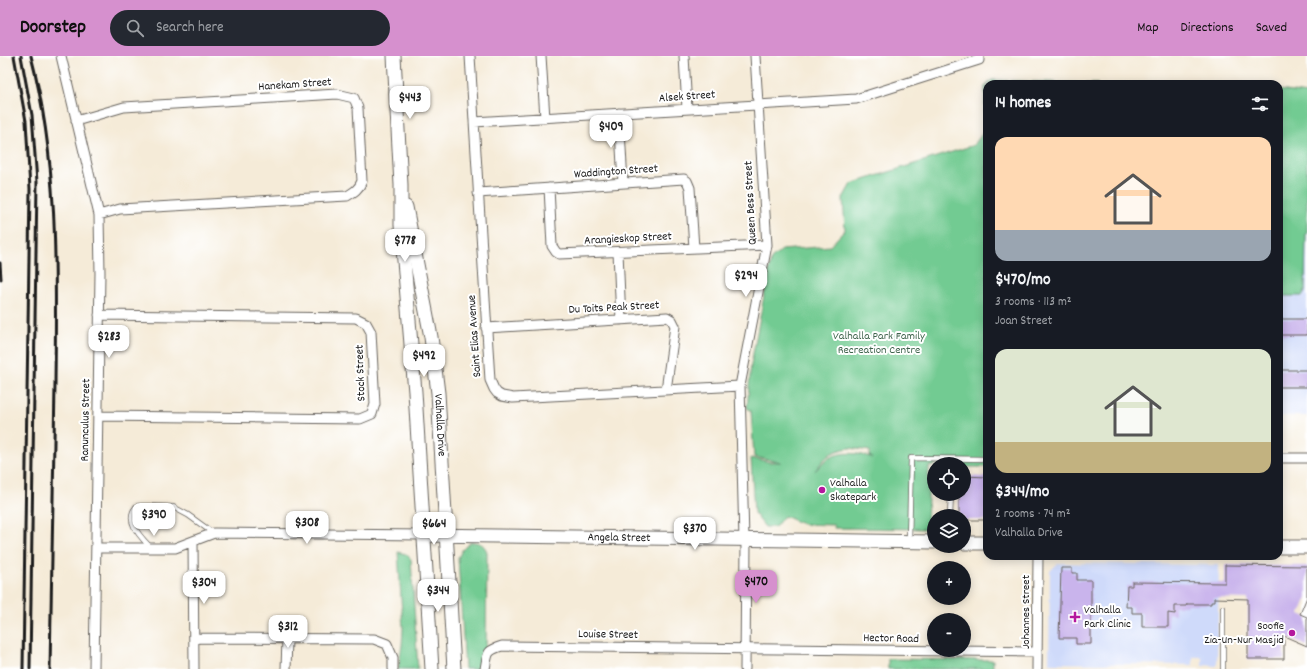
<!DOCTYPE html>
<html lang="en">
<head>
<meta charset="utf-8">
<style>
	:root { --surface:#171b24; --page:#242831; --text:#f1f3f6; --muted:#9ea1a6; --accent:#d690ce }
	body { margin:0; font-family:Dekko,sans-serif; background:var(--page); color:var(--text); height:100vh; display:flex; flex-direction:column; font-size:15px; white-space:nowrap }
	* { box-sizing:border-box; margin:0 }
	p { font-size:13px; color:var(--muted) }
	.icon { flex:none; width:22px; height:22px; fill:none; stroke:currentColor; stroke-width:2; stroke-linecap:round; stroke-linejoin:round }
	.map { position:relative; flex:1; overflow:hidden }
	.sheet { position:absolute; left:983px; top:24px; width:300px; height:480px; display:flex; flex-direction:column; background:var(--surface); border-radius:12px; box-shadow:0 2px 10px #0003 }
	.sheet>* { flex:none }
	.tools { position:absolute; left:927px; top:401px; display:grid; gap:8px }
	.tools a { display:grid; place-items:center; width:44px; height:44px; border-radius:50%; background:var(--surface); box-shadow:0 2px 10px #0003; font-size:20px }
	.price { position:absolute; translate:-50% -34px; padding:0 9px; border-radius:8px; background:#fff; color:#222; font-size:13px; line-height:26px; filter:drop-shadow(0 1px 2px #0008) }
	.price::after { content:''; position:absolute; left:50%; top:24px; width:12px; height:9px; margin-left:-6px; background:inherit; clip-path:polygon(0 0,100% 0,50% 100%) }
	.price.on { background:var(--accent); color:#111 }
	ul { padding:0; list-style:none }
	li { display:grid; align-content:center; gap:8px; height:212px; padding:0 12px }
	li span { display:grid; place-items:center; height:124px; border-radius:12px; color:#555 }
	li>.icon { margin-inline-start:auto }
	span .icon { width:72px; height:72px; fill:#fffc; stroke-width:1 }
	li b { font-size:17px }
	h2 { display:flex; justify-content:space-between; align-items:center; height:48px; padding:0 12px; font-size:17px }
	header { display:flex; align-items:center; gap:24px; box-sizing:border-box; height:56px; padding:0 20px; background:var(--accent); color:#111 }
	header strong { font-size:19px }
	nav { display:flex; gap:22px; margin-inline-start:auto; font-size:14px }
	.search { width:280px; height:36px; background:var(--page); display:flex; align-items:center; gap:10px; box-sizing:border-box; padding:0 14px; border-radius:22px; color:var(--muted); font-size:15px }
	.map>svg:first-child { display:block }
	.built { fill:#cfdafa }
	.green { fill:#72cb92; stroke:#477457; fill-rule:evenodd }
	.building { fill:#c9b4ec }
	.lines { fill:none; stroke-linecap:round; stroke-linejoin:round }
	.lane-casing { stroke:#68645e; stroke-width:6 }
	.street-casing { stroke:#68645e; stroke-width:11 }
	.secondary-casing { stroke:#68645e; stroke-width:15 }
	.lane { stroke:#fff; stroke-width:4.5 }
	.street { stroke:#fff; stroke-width:9 }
	.secondary { stroke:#fff; stroke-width:13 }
	.rail { stroke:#1c1c1c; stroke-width:3 }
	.poi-dot { fill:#b5179e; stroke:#fff; stroke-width:1.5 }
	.labels { text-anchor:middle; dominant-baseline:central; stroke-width:4; stroke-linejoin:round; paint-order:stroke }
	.street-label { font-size:12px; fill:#1c1c1c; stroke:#fff }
	.park-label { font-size:12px; fill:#3e624b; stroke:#fff }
	.poi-label { font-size:12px; fill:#1c1c1c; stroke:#fff; text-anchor:start }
</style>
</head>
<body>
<header>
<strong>Doorstep</strong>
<div class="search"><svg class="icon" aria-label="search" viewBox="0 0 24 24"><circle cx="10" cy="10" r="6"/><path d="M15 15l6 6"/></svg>Search here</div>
<nav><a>Map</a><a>Directions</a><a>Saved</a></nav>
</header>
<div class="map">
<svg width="1307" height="613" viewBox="0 0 1307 613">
	<rect width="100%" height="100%" fill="#fff"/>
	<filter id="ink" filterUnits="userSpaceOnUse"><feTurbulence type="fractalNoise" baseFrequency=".025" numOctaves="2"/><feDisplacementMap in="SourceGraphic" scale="8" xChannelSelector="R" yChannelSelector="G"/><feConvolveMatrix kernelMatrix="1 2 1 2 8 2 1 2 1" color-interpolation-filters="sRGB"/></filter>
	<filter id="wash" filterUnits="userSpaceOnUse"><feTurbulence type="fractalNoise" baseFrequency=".012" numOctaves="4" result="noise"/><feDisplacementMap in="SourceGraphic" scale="16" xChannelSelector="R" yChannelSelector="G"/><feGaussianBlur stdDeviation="0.9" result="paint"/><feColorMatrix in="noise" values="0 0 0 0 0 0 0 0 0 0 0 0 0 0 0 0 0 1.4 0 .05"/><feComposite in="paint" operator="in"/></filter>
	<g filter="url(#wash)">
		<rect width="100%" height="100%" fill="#f5ebd8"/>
		<path class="built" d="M 1306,177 L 1307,177 L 1307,360 L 1279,360 L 1279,240 L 1302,240 Z
			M 1058,507 L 1219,509 L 1217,610 L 1202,609 L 1202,601 L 1193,601 L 1193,609 L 1049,607 L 1050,515 Z"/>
		<path class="green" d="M 992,24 L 1098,28 L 987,28 L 987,411 L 964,411 L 964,408 L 934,408 L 934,410 L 929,410 L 927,473 L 834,472 L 834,469 L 802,468 L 784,460 L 775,471 L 765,471 L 754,457 L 751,402 L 770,406 L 781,406 L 754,401 L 751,355 L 747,352 L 751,308 L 771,203 L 782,194 L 830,190 L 845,174 L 843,142 L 851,128 L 974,89 L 984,75 L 985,30 ZM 850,392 L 870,395 L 870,401 L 873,402 C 859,397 840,394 826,404 C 822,407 818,412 815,415 C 826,400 830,395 850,392 Z
			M 1279,34 L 1307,38 L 1307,177 L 1306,177 L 1305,235 L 1302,240 L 1279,240 Z
			M 470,486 C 478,486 484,487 487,496 L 486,595 L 481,604 L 481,613 L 465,613 L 458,502 L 462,494 Z
			M 398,496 L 406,498 L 411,503 L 418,613 L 398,613 L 402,589 L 403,573 Z
			M 888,603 L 993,604 L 993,613 L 888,613 Z"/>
		<g id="blocks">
			<path class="building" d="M 1279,263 L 1307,263 L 1307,279 L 1279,279 Z
				M 1279,314 L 1307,314 L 1307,331 L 1279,331 Z
				M 964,420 L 987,421 L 987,464 L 964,464 L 964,460 L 959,460 L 959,438 L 964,438 Z
				M 1225,509 L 1307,510 L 1307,541 L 1300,558 L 1307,561 L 1307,590 L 1284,580 L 1284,603 L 1248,603 L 1248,543 L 1214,542 L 1214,546 L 1211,546 L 1211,548 L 1187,548 L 1186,550 L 1175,550 L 1175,558 L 1168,557 L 1168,571 L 1142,571 L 1142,557 L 1132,557 L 1132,551 L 1126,551 L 1127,530 L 1132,530 L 1132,526 L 1225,527 Z
				M 1061,512 L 1072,512 L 1072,517 L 1077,517 L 1077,524 L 1091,524 L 1091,588 L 1076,588 L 1076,582 L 1059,582 Z"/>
		</g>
	</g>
	<g filter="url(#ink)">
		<use href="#blocks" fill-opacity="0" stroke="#68645e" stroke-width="1"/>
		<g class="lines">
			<g class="lane-casing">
				<path id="lane" d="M 950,460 L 951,438
					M 909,484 L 911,402 L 987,403
					M 150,491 C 141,481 124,465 136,451 L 140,450 L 173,451 L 188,459 L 213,477
					M 1223,613 L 1223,552"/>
			</g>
			<g class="street-casing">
				<path id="street" d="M 61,0 L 99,159 L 100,217 L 94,613
					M 470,0 L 490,324 L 494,333 L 497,337 L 502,340 L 513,342 L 740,330
					M 541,0 L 545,62
					M 684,0 L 687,53
					M 619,57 L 623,127
					M 76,65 L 124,51 L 337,38 L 354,42 L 358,52 L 362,125 C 359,133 354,136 347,140 L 120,153 L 99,159
					M 474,66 L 856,43 L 979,4 L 979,0
					M 549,132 L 552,190 L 556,196 L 559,198 L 767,189
					M 478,137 L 684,123 L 687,125 L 690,132 L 694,192
					M 618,196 L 621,264
					M 486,272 L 667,261 L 672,264 L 675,270 L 666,334
					M 98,360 L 360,363 L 372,358 L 375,348 L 371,276 L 366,267 L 356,262 L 99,259
					M 1279,402 L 1307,402
					M 744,484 L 740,330 L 767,189 L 755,0
					M 193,485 L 194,613
					M 96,492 L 175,492 L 214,477 L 424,479
					M 194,582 L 374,583 L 387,588 L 393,602 L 393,613
					M 286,613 L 287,583
					M 485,613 C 488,597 486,595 502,590 L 1037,596
					M 745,613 L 746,484
					M 1037,613 L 1038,500"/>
			</g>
			<g class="secondary-casing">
				<g id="secondary">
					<path d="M 394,0 L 401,129 L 401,169 L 415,336 L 432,613"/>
					<path id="s1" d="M 406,151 L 431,281 L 438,337 L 454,613"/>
					<path id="s2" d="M 424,479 L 934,486"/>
					<path d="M 964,487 L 987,487"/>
					<path d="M 1279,491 L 1307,491"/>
				</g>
			</g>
			<use href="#lane" class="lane"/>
			<use href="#street" class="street"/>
			<use href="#secondary" class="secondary"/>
			<path class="rail" d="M 14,0 L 26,65 L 30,133 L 23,613
				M 21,0 L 32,59 L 37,126 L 30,613
				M 31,0 C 59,108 56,218 55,329 C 53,423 52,518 50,613
				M 0,207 L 1,223"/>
		</g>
	</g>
	<g class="poi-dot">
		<circle cx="822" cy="434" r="4"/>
		<path d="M1073 555h4v4h4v4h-4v4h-4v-4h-4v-4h4z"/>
		<circle cx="1292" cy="577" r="4"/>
	</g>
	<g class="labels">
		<g class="street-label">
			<text transform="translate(295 29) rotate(-4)">Hanekam Street</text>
			<text transform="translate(687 41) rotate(-4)">Alsek Street</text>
			<text transform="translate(616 116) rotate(-4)">Waddington Street</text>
			<text transform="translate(751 147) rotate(-93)">Queen Bess Street</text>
			<text transform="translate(628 183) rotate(-3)">Arangieskop Street</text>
			<text transform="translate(614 252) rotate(-3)">Du Toits Peak Street</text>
			<text transform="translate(475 280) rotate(-94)">Saint Elias Avenue</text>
			<text transform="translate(361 317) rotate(-92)">Stock Street</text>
			<text transform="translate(86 364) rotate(-89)">Ranunculus Street</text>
			<text stroke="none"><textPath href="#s1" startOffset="221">Valhalla Drive</textPath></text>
			<text stroke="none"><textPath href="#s2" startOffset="195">Angela Street</textPath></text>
			<text transform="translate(1026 556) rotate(-90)">Johannes Street</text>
			<text transform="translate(608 579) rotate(1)">Louise Street</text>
			<text transform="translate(891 583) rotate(1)">Hector Road</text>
		</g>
		<g class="park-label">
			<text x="879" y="280">Valhalla Park Family<tspan x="879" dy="14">Recreation Centre</tspan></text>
		</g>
		<g class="poi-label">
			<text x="830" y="427">Valhalla<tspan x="830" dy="14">Skatepark</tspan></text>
			<text x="1084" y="554">Valhalla<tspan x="1084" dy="14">Park Clinic</tspan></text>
			<text x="1284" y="570" text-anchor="end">Soofie<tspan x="1284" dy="14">Zia-Un-Nur Masjid</tspan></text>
		</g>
	</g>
</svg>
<div class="tools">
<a><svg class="icon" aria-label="locate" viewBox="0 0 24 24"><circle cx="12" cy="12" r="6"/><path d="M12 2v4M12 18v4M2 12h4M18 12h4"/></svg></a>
<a><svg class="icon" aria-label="layers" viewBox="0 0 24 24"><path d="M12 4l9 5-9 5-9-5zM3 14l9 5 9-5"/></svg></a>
<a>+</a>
<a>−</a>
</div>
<b class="price" style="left:410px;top:64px">$443</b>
<b class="price" style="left:611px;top:93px">$409</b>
<b class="price" style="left:405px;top:207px">$778</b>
<b class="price" style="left:746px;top:242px">$294</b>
<b class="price" style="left:109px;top:303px">$283</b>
<b class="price" style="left:424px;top:322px">$492</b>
<b class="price" style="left:154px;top:481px">$390</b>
<b class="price" style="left:307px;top:489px">$308</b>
<b class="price" style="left:434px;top:490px">$664</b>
<b class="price" style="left:695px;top:495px">$370</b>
<b class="price on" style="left:756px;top:548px">$470</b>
<b class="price" style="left:204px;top:549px">$304</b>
<b class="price" style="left:438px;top:557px">$344</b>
<b class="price" style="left:288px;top:593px">$312</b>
<section class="sheet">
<h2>14 homes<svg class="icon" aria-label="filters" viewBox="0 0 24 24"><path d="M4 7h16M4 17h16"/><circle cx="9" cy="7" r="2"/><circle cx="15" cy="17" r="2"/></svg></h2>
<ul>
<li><span style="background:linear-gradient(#ffd9b3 75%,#9aa5b1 0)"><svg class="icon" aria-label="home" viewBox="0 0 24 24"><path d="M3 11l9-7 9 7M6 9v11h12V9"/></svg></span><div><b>$470/mo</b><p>3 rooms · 113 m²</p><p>Joan Street</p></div></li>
<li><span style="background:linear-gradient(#dfe7d0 75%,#c2b280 0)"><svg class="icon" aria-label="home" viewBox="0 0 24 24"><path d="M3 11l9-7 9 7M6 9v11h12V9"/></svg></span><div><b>$344/mo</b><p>2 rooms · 74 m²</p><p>Valhalla Drive</p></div></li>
</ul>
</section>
</div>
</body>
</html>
